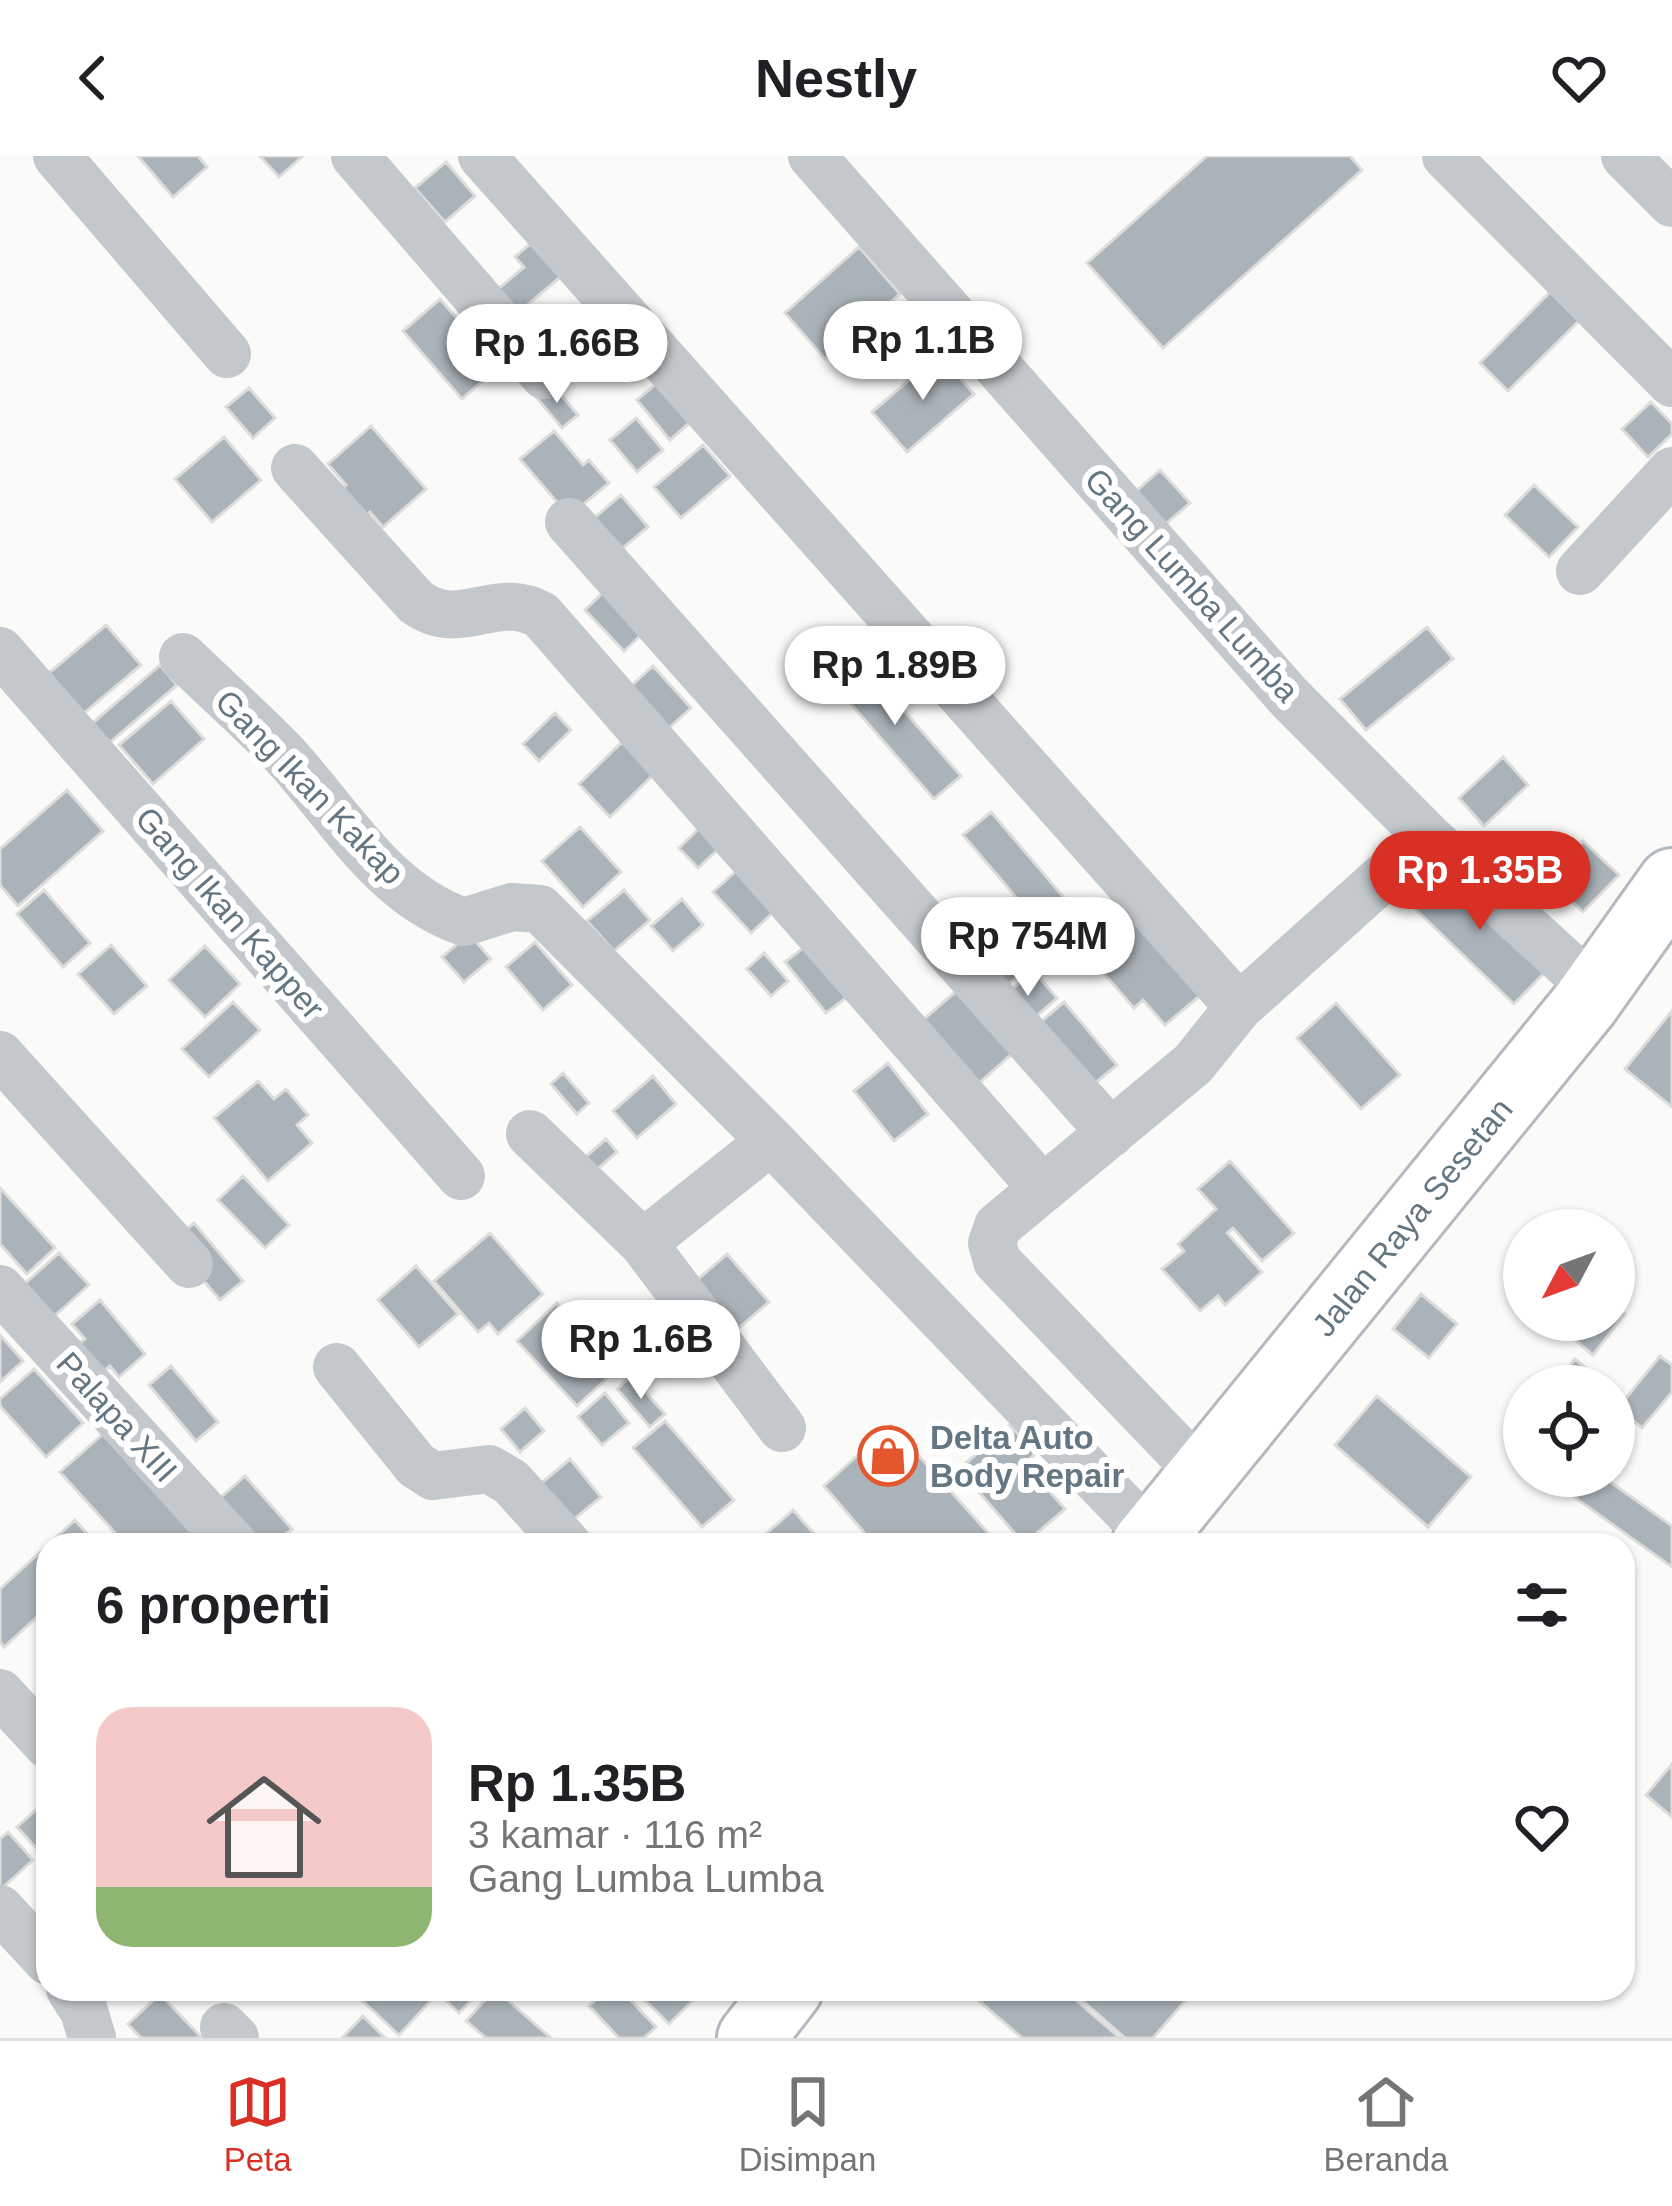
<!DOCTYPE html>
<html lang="id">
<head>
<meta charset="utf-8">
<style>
	:root { --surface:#fff; --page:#f2f2f2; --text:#202124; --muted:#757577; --line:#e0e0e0; --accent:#d93025 }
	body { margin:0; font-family:Arial,sans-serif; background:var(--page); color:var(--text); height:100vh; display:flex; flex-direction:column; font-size:45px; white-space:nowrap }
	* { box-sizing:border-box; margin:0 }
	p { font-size:39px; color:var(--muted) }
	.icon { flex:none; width:66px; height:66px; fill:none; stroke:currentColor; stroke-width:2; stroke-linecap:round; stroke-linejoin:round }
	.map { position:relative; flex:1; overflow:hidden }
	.details { position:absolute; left:36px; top:1377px; width:1599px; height:468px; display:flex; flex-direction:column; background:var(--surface); border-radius:36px; box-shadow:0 3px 9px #0004 }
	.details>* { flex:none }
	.needle { width:78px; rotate:229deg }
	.tools { position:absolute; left:1503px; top:1053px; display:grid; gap:24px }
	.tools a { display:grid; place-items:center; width:132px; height:132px; border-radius:50%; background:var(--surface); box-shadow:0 3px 9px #0004; font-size:60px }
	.price { position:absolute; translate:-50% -102px; padding:0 27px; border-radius:42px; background:#fff; color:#222; font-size:39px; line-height:78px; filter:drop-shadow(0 3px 6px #0008) }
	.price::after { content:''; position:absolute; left:50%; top:72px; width:36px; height:27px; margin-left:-18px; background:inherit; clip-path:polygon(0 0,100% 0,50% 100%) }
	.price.on { background:var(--accent); color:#fff }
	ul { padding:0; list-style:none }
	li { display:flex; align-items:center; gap:36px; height:300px; padding:0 60px }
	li+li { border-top:3px solid var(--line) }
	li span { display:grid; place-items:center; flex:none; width:336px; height:240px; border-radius:36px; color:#555 }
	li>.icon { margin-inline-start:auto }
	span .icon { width:144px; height:144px; fill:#fffc; stroke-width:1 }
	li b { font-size:51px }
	h2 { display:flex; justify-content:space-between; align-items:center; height:144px; padding:0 60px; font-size:51px }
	header { display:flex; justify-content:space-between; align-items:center; height:156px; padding:0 60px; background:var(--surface); font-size:54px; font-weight:700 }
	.tabs { display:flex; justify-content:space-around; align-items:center; height:168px; border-top:3px solid var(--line); background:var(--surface); font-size:33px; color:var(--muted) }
	.tabs a { display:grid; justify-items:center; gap:6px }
	.tabs .on { color:var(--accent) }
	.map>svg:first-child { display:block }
	.building { fill:#aab3b9; stroke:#dcdcda; stroke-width:3 }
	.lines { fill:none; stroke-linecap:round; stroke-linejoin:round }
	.secondary-casing { stroke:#b3babf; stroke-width:72 }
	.minor { stroke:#c3c8cc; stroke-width:48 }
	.secondary { stroke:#fff; stroke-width:66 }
	.labels { text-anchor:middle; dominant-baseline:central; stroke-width:12; stroke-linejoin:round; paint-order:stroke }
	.street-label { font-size:33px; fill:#657683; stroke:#fff }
	.poi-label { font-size:33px; font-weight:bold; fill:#657683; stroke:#fff; text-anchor:start }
</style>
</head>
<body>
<header><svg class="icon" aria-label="back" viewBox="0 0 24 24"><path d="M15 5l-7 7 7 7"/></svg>Nestly<svg class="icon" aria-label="heart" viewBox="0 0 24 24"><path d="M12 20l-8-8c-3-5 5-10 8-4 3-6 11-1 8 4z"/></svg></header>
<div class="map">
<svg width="1672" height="1882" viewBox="0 0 1672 1882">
	<rect width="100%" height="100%" fill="#fafaf8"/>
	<path class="building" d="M 138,0 L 198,0 L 207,11 L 173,41 Z
		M 260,0 L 303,0 L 279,21 Z
		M 1207,0 L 1350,0 L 1362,14 L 1163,192 L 1087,107 Z
		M 446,6 L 475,40 L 445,66 L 415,32 Z
		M 544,76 L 573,110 L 509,165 L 489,141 L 524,111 L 515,101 Z
		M 859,91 L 900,138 L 825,203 L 785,157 Z
		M 1563,123 L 1592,152 L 1508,235 L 1480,207 Z
		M 440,143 L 499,211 L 462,243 L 403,175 Z
		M 939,198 L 974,238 L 907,296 L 872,256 Z
		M 659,225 L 693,264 L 670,284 L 637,244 Z
		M 551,227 L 578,259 L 562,272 L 536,241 Z
		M 249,232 L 275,262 L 253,282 L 226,251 Z
		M 1651,246 L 1672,268 L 1672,278 L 1648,301 L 1622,273 Z
		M 636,262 L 663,294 L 637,316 L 610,284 Z
		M 371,270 L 426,333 L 383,371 L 370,356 L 354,369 L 331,343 L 346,329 L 328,308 Z
		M 554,275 L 583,309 L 589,304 L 609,327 L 569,360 L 520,303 Z
		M 224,281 L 261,324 L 212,366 L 175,323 Z
		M 703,289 L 730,320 L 681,362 L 654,331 Z
		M 1160,314 L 1190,347 L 1160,373 L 1131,340 Z
		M 1534,329 L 1578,371 L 1549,401 L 1505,359 Z
		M 621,339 L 648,371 L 612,401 L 585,370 Z
		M 614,426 L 653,468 L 624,495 L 585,454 Z
		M 106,469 L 141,509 L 83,558 L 49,517 Z
		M 1427,471 L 1453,503 L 1366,574 L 1340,543 Z
		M 856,500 L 961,620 L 934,643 L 829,523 Z
		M 160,509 L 177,529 L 100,595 L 83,575 Z
		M 653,510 L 691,552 L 659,581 L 621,539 Z
		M 171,545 L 204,583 L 153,628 L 119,589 Z
		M 555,557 L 571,574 L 539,605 L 523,588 Z
		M 622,586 L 653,619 L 610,661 L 579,628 Z
		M 1503,601 L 1528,629 L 1484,670 L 1459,642 Z
		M 67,634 L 103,675 L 18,750 L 0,729 L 0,693 Z
		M 991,656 L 1078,758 L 1050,781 L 963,679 Z
		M 706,666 L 726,686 L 698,712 L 679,692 Z
		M 580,671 L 621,716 L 583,751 L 542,705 Z
		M 1583,685 L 1619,719 L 1583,756 L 1548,723 Z
		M 1446,705 L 1553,808 L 1514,848 L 1408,746 Z
		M 745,707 L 782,748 L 751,777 L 713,736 Z
		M 44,734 L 90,787 L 63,811 L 17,758 Z
		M 624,734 L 650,764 L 614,795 L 587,765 Z
		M 682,743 L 703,769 L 673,795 L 651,770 Z
		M 1122,744 L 1202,838 L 1165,869 L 1143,844 L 1134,852 L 1100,813 L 1117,798 L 1092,770 Z
		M 982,760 L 1027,812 L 995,840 L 950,787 Z
		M 469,778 L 491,803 L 464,826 L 442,801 Z
		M 535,786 L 572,829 L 543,854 L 506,811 Z
		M 808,788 L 850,839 L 826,857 L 785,806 Z
		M 111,789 L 147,830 L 114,858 L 78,818 Z
		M 205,790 L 240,828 L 205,861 L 169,824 Z
		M 764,797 L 788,825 L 771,840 L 747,813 Z
		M 1034,815 L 1057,842 L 1023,872 L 1000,843 Z
		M 968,825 L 1022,889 L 978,928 L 924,863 Z
		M 233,846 L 260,874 L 209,921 L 182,893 Z
		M 1064,846 L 1117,909 L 1081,939 L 1028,877 Z
		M 1336,847 L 1400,919 L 1361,953 L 1297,882 Z
		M 1672,855 L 1672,951 L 1625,913 Z
		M 888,907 L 928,958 L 894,985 L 854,935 Z
		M 563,917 L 589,947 L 577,958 L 551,928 Z
		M 653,920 L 676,948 L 637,982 L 613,955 Z
		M 258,925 L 274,943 L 286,933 L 308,959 L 297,969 L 312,987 L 268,1025 L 214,962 Z
		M 606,983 L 617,996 L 585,1024 L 574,1011 Z
		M 1230,1005 L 1294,1077 L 1262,1105 L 1233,1072 L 1227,1077 L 1262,1116 L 1225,1149 L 1218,1140 L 1200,1155 L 1162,1113 L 1184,1095 L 1178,1088 L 1216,1053 L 1198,1033 Z
		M 243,1020 L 289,1069 L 265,1092 L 218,1044 Z
		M 0,1032 L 55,1092 L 27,1118 L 0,1088 Z
		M 194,1067 L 243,1125 L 220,1144 L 171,1086 Z
		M 490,1077 L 543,1138 L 498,1178 L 489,1167 L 478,1176 L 434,1125 Z
		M 59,1097 L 89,1129 L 41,1172 L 21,1131 Z
		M 727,1098 L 769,1146 L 732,1178 L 690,1130 Z
		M 416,1110 L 458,1158 L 419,1191 L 378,1144 Z
		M 1421,1138 L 1457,1168 L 1429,1202 L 1393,1173 Z
		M 100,1144 L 145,1198 L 119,1221 L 110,1210 L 97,1221 L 72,1193 L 85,1183 L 72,1168 Z
		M 557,1147 L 617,1213 L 577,1250 L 517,1185 Z
		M 1614,1149 L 1625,1158 L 1593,1199 L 1551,1164 L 1614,1164 Z
		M 0,1179 L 23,1205 L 0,1226 Z
		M 1660,1200 L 1672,1209 L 1672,1236 L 1642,1272 L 1618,1252 Z
		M 1575,1203 L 1605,1228 L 1603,1230 L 1554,1230 Z
		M 171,1210 L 218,1266 L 196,1285 L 149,1229 Z
		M 34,1213 L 83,1267 L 46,1301 L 0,1250 L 0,1243 Z
		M 631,1220 L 665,1258 L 650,1271 L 617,1233 Z
		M 605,1237 L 629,1267 L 602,1289 L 578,1261 Z
		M 1377,1240 L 1471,1321 L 1428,1371 L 1335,1289 Z
		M 525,1252 L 544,1275 L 520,1296 L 501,1273 Z
		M 665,1265 L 734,1344 L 702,1371 L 633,1292 Z
		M 891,1269 L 999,1389 L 875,1389 L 824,1330 Z
		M 1010,1269 L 1035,1298 L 1025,1307 L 1065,1353 L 1024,1388 L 959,1313 Z
		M 103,1278 L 203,1389 L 126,1389 L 60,1316 Z
		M 570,1303 L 601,1341 L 562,1373 L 531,1336 Z
		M 245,1320 L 292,1373 L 273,1389 L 260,1389 L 219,1343 Z
		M 1583,1320 L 1602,1320 L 1672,1370 L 1672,1411 L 1570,1338 Z
		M 793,1354 L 824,1389 L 753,1389 Z
		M 75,1364 L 97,1389 L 48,1389 Z
		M 48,1389 L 48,1451 L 4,1491 L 0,1486 L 0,1433 Z
		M 1672,1608 L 1672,1661 L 1646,1639 Z
		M 48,1643 L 48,1705 L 17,1671 Z
		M 8,1676 L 33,1704 L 0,1734 L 0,1683 Z
		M 350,1833 L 427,1833 L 435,1840 L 399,1879 Z
		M 434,1833 L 482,1833 L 459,1857 Z
		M 495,1833 L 551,1882 L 486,1882 L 466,1865 Z
		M 608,1833 L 620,1833 L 656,1871 L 644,1882 L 619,1882 L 589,1850 Z
		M 634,1833 L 686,1833 L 695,1842 L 669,1868 Z
		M 965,1833 L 1063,1833 L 1120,1882 L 1022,1882 Z
		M 1069,1833 L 1185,1833 L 1191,1838 L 1153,1882 L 1125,1882 Z
		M 160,1838 L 202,1882 L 141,1882 L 128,1868 Z
		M 363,1860 L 385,1882 L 342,1882 Z"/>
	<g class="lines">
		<g class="secondary-casing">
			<g id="secondary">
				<path id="s1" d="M 1145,1389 L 1585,848 L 1672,726"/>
				<path d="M 751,1882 L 789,1833"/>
			</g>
		</g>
		<path class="minor" d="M 57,0 L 227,198
			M 355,0 L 544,219
			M 482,0 L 1239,851
			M 812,0 L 1288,540 L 1428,681 L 1596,835
			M 1446,0 L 1672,227
			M 1625,0 L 1672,47
			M 295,312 L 416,446 C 462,479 494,433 541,459 L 1043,1033
			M 569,366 L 1111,977
			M 1580,415 L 1672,315
			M 0,495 L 461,1020
			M 183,501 C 216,533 251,564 283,597 C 339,657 382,738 464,766 L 512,751 L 540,753 L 771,985 L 1152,1381
			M 0,899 L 189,1108
			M 530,978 L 643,1087 L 782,1272
			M 643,1087 L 771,985
			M 0,1133 L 234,1389
			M 337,1211 L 416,1309 L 433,1320 L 489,1313 L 511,1326 L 568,1389
			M 1201,1318 L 997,1105 L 992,1087 L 998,1070 L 1193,908 L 1239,851 L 1428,681
			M 0,1537 L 48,1589
			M 0,1753 L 48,1805
			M 70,1833 L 84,1855 L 92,1882
			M 224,1871 L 235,1882"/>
		<use href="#secondary" class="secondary"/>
	</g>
	<defs>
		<g id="shop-ring" transform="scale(3)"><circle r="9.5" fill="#fff" stroke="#e4572e" stroke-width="1.5"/><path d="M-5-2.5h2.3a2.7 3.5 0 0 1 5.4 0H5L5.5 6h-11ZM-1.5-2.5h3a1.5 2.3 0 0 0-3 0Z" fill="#e4572e"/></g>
	</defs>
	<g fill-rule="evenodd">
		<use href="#shop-ring" x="888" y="1300"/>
	</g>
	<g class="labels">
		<g class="street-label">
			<text transform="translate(1192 429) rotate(48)">Gang Lumba Lumba</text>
			<text transform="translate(310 631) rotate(46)">Gang Ikan Kakap</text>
			<text transform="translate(230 757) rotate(49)">Gang Ikan Kapper</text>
			<text stroke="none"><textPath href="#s1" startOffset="423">Jalan Raya Sesetan</textPath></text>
			<text transform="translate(117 1261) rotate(48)">Palapa XIII</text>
		</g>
		<g class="poi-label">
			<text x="930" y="1281">Delta Auto<tspan x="930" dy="38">Body Repair</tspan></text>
		</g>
	</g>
</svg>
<div class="tools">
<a><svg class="needle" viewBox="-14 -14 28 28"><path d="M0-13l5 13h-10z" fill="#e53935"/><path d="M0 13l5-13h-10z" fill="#757577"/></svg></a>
<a><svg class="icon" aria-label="locate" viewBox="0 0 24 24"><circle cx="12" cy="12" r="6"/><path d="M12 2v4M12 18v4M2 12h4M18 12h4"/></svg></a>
</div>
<b class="price" style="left:923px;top:247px">Rp 1.1B</b>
<b class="price" style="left:557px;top:250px">Rp 1.66B</b>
<b class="price" style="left:895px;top:572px">Rp 1.89B</b>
<b class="price on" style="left:1480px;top:777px">Rp 1.35B</b>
<b class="price" style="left:1028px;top:843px">Rp 754M</b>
<b class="price" style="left:641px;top:1246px">Rp 1.6B</b>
<section class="details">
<h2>6 properti<svg class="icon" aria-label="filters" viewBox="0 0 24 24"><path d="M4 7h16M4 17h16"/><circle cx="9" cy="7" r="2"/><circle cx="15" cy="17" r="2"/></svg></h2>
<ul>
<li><span style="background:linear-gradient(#f6c9c9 75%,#8fb573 0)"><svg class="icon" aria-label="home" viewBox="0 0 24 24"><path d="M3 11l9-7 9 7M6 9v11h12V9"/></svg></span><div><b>Rp 1.35B</b><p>3 kamar · 116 m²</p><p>Gang Lumba Lumba</p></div><svg class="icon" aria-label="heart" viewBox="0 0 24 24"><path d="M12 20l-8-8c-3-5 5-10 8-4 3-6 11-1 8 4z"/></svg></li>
</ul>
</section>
</div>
<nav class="tabs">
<a class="on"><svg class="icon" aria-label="map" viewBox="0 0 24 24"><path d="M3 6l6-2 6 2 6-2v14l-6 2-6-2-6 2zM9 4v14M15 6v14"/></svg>Peta</a>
<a><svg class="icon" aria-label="saved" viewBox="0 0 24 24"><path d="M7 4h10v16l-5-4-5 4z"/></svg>Disimpan</a>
<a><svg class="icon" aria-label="home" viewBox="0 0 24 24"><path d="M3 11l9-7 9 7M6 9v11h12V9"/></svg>Beranda</a>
</nav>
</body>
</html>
